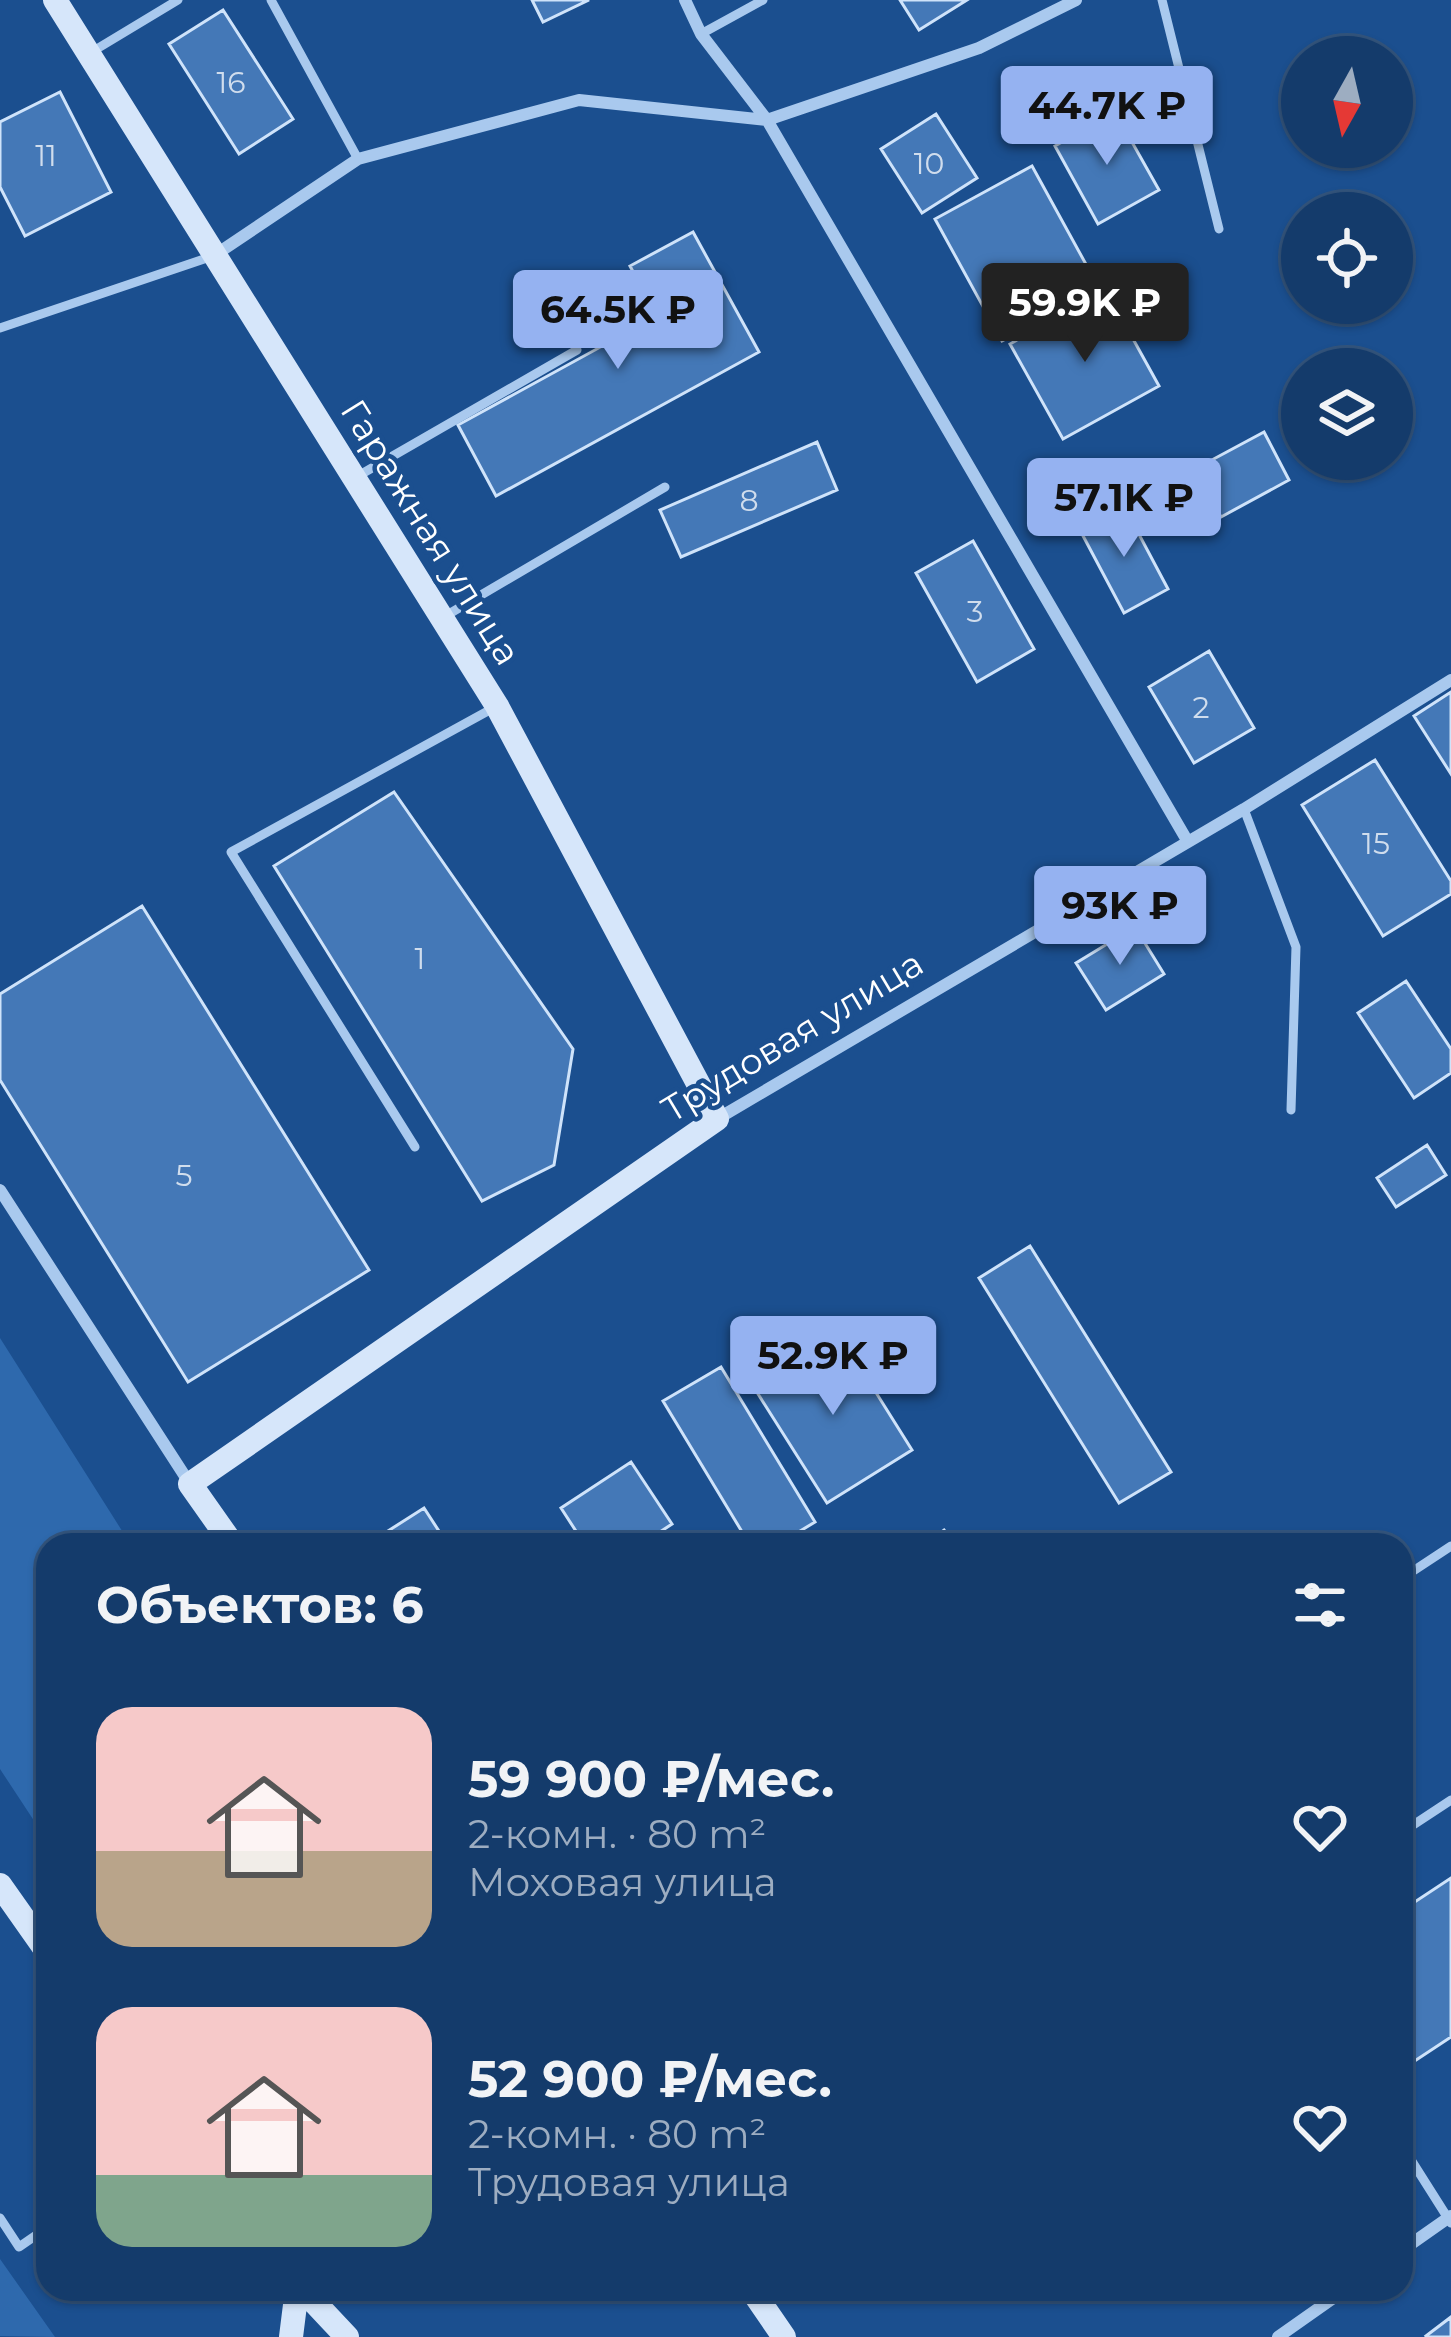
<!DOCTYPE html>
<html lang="ru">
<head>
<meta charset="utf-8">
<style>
	:root { --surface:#143b6b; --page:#1d4271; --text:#f1f3f6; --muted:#9dadc1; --line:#33557e; --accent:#95b2f1 }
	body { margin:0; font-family:Montserrat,sans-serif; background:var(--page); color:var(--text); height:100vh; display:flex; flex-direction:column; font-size:45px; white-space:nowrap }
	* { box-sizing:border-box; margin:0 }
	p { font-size:39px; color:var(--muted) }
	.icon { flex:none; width:66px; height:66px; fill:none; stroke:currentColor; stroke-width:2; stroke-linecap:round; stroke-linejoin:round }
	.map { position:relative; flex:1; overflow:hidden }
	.side { position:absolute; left:36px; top:1533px; width:1377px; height:768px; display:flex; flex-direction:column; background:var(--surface); border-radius:36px; box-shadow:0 3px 9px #0004,0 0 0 3px var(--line) }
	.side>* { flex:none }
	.needle { width:78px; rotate:188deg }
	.fabs { position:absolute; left:1281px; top:36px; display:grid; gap:24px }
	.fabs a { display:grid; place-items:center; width:132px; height:132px; border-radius:50%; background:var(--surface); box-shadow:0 3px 9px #0004,0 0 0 3px var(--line); font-size:60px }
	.price { position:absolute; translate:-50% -102px; padding:0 27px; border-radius:12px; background:var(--accent); color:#111; font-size:39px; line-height:78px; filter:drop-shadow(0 3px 6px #0008) }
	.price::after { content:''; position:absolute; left:50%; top:72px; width:36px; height:27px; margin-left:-18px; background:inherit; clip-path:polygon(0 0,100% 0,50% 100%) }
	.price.active { background:#222; color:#fff }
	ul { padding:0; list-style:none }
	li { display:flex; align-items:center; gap:36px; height:300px; padding:0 60px }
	li span { display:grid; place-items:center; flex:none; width:336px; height:240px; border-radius:36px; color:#555 }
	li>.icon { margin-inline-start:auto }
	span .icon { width:144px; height:144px; fill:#fffc; stroke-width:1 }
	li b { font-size:51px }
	h2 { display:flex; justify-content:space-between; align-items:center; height:144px; padding:0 60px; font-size:51px }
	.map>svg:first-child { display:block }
	.green { fill:#2e69ad }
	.building { fill:#4478b7; stroke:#cfe3fa; stroke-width:3 }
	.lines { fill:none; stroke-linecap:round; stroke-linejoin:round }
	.lane { stroke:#a9c9ee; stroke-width:9 }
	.street { stroke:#a9c9ee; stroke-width:12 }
	.secondary { stroke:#d6e6fa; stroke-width:24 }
	.labels { text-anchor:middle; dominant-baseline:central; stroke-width:9; stroke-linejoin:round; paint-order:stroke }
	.number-label { font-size:30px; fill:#d0dded }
	.street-label { font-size:36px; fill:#fff; stroke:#1b4f8f }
</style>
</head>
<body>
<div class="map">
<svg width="1451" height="2337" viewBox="0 0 1451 2337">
	<rect width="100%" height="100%" fill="#1b4f8f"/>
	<path class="green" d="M 0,1338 L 131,1545 L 48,1545 L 48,1842 L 0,1769 Z
		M 0,2259 L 55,2337 L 0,2336 Z"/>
	<path class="building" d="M 532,0 L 589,0 L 543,22 Z
		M 900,0 L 967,0 L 919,30 Z
		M 223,10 L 293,119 L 239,154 L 169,44 Z
		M 60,92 L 111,192 L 25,236 L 0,187 L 0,122 Z
		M 1115,112 L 1159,190 L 1098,224 L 1055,146 Z
		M 936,114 L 977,178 L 922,213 L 881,149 Z
		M 1032,166 L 1099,288 L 1002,341 L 935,219 Z
		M 693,232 L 759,352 L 496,496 L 458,425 L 657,316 L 630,266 Z
		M 1106,290 L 1159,386 L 1063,439 L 1010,344 Z
		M 1264,432 L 1289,480 L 1221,517 L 1195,469 Z
		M 817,442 L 837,490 L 681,557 L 660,510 Z
		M 1125,508 L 1168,589 L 1124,613 L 1081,532 Z
		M 973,541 L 1034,649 L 977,682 L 916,573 Z
		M 1209,651 L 1254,728 L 1194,763 L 1149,687 Z
		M 1451,692 L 1451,774 L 1414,716 Z
		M 1375,760 L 1451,881 L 1451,894 L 1383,936 L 1302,805 Z
		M 394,792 L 573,1049 L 554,1165 L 482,1201 L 274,866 Z
		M 142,906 L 369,1270 L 188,1382 L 0,1080 L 0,994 Z
		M 1135,927 L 1164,974 L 1106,1010 L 1076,963 Z
		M 1406,981 L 1451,1049 L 1451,1073 L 1414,1098 L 1358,1013 Z
		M 1427,1145 L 1446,1175 L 1396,1207 L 1377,1178 Z
		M 1030,1246 L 1171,1472 L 1119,1503 L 979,1278 Z
		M 838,1332 L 912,1450 L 827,1503 L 753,1386 Z
		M 721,1367 L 815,1522 L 777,1545 L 750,1545 L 663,1401 Z
		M 631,1462 L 672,1524 L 640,1545 L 585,1545 L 561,1508 Z
		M 424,1508 L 448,1545 L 366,1545 Z
		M 944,1530 L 955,1545 L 924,1545 Z
		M 1451,1878 L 1451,2037 L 1401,2070 L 1401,1911 Z
		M 1451,2317 L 1451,2337 L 1427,2337 L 1426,2336 Z"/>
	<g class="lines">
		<path class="lane" d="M 271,0 L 358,159
			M 1162,0 L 1219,229
			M 701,34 L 763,0
			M 90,53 L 178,0
			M 0,328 L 210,257
			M 358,476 L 577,350
			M 442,618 L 665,487
			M 1244,809 L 1296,947 L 1291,1110
			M 415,1147 L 231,852 L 497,706
			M 1401,1579 L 1451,1546
			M 1401,1833 L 1451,1800
			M 1401,2144 L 1451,2223
			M 0,2218 L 19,2247 L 48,2227"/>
		<path class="street" d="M 685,0 L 701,34 L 767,120 L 1188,842
			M 215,255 L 358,159 L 579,100 L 767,120 L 979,48 L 1076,0
			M 717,1119 L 1244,809 L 1451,680
			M 0,1190 L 190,1484
			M 1401,2251 L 1451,2216
			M 1278,2337 L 1346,2289"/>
		<path class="secondary" d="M 55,0 L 497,706 L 717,1119 L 190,1484 L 233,1545
			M 0,1885 L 48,1953
			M 302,2289 L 347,2337
			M 751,2289 L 784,2337
			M 291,2337 L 297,2289"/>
	</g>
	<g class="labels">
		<g class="number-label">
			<text x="231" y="82">16</text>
			<text x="46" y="155">11</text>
			<text x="929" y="163">10</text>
			<text x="749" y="500">8</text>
			<text x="975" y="611">3</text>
			<text x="1201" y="707">2</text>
			<text x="1376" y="843">15</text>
			<text x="420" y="958">1</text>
			<text x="184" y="1175">5</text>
		</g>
		<g class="street-label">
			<text transform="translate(431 532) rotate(58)">Гаражная улица</text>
			<text transform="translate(792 1036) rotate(-31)">Трудовая улица</text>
		</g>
	</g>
</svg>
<div class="fabs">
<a><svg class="needle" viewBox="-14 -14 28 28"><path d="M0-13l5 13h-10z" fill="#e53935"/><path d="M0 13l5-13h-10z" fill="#9dadc1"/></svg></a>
<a><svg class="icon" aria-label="locate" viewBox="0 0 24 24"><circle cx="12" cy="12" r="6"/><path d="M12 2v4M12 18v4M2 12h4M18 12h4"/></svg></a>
<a><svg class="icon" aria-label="layers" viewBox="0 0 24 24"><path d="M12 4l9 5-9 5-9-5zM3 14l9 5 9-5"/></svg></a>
</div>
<b class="price" style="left:1107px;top:168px">44.7K ₽</b>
<b class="price active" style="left:1085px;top:365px">59.9K ₽</b>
<b class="price" style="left:618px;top:372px">64.5K ₽</b>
<b class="price" style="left:1124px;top:560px">57.1K ₽</b>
<b class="price" style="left:1120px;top:968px">93K ₽</b>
<b class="price" style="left:833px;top:1418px">52.9K ₽</b>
<section class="side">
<h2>Объектов: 6<svg class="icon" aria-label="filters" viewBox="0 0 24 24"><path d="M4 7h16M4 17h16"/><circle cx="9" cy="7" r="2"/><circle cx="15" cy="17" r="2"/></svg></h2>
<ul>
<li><span style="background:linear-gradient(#f6c9c9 60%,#b9a48a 0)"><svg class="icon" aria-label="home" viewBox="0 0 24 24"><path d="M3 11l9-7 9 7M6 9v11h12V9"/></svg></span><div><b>59 900 ₽/мес.</b><p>2-комн. · 80 m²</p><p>Моховая улица</p></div><svg class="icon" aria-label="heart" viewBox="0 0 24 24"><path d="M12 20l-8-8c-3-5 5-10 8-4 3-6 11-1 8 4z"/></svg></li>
<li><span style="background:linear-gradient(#f6c9c9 70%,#7fa58c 0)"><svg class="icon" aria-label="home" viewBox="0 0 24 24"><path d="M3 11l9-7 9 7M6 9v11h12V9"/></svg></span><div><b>52 900 ₽/мес.</b><p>2-комн. · 80 m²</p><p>Трудовая улица</p></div><svg class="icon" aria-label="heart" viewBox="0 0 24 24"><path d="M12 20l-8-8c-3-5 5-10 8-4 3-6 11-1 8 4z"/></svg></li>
</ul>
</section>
</div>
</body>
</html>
